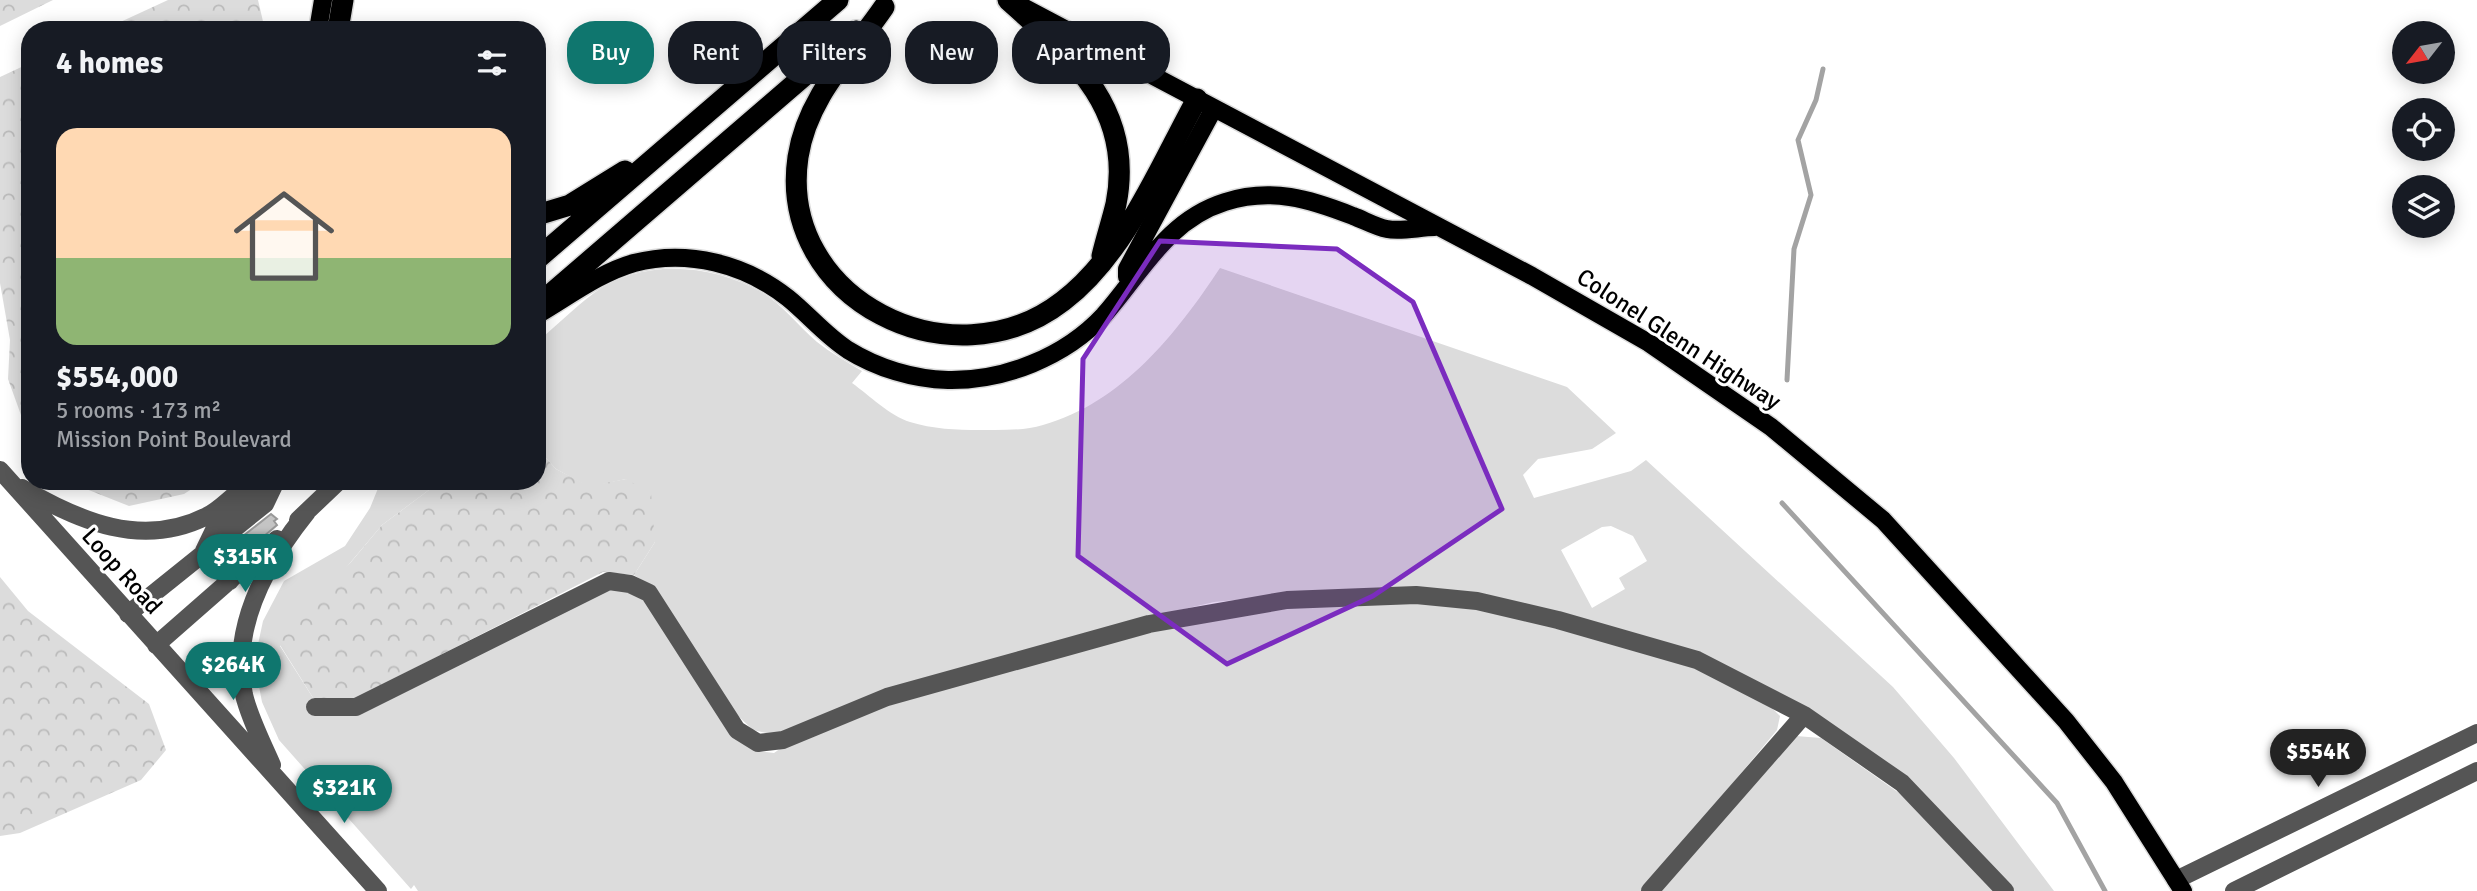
<!DOCTYPE html>
<html lang="en">
<head>
<meta charset="utf-8">
<style>
	:root { --surface:#171b24; --page:#20242c; --text:#f1f3f6; --muted:#9ea1a6; --accent:#0f766e }
	body { margin:0; font-family:Signika,sans-serif; background:var(--page); color:var(--text); height:100vh; display:flex; flex-direction:column; font-size:26px; white-space:nowrap }
	* { box-sizing:border-box; margin:0 }
	p { font-size:23px; color:var(--muted) }
	.icon { flex:none; width:38px; height:38px; fill:none; stroke:currentColor; stroke-width:2; stroke-linecap:round; stroke-linejoin:round }
	.map { position:relative; flex:1; overflow:hidden }
	.side { position:absolute; left:21px; top:21px; width:525px; height:469px; display:flex; flex-direction:column; background:var(--surface); border-radius:28px; box-shadow:0 4px 18px #0003 }
	.side>* { flex:none }
	.top-card { position:absolute; left:567px; top:21px; width:665px; height:63px; display:flex; gap:14px }
	.needle { width:46px; rotate:239deg }
	.fabs { position:absolute; left:2392px; top:21px; display:grid; gap:14px }
	.fabs a { display:grid; place-items:center; width:63px; height:63px; border-radius:50%; background:var(--surface); box-shadow:0 4px 18px #0003; font-size:35px }
	.price { position:absolute; translate:-50% -60px; padding:0 16px; border-radius:24px; background:var(--accent); color:#fff; font-size:23px; line-height:46px; filter:drop-shadow(0 2px 4px #0008) }
	.price::after { content:''; position:absolute; left:50%; top:42px; width:21px; height:16px; margin-left:-10px; background:inherit; clip-path:polygon(0 0,100% 0,50% 100%) }
	.price.current { background:#222; color:#fff }
	ul { padding:0; list-style:none }
	li { display:grid; align-content:center; gap:14px; height:371px; padding:0 35px }
	li span { display:grid; place-items:center; height:217px; border-radius:21px; color:#555 }
	li>.icon { margin-inline-start:auto }
	span .icon { width:126px; height:126px; fill:#fffc; stroke-width:1 }
	li b { font-size:30px }
	h2 { display:flex; justify-content:space-between; align-items:center; height:84px; padding:0 35px; font-size:30px }
	.tag { padding:0 24px; border-radius:28px; background:var(--surface); box-shadow:0 4px 18px #0003; font-size:24px; line-height:63px }
	.tag.current { background:var(--accent); color:#fff }
	.map>svg:first-child { display:block }
	.grass { fill:#dcdcdc; fill-rule:evenodd }
	.forest { fill:url(#forest-crowns) }
	.lines { fill:none; stroke-linecap:round; stroke-linejoin:round }
	.stream { stroke:#a3a3a3; stroke-width:5 }
	.building { fill:#c4c4c4; stroke:#999; stroke-width:2 }
	.major-casing { stroke:#dbdbdb; stroke-width:21 }
	.highway-casing { stroke:#dbdbdb; stroke-width:24 }
	.minor { stroke:#555; stroke-width:18 }
	.major { stroke:#000; stroke-width:18 }
	.highway { stroke:#000; stroke-width:21 }
	.marked { fill:#7b2cbf; fill-opacity:0.2; stroke:#7b2cbf; stroke-width:5; stroke-linejoin:round }
	.labels { text-anchor:middle; dominant-baseline:central; stroke-width:6; stroke-linejoin:round; paint-order:stroke }
	.street-label { font-size:24px; fill:#000; stroke:#fff }
</style>
</head>
<body>
<div class="map">
<svg width="2477" height="891" viewBox="0 0 2477 891">
	<defs>
		<pattern id="forest-crowns" width="20" height="18" patternUnits="userSpaceOnUse" patternTransform="scale(1.75)"><rect width="20" height="18" fill="#dcdcdc"/><path d="M2 6a3 3 0 1 1 6 0M12 15a3 3 0 1 1 6 0" fill="none" stroke="#bbb"/></pattern>
	</defs>
	<rect width="100%" height="100%" fill="#fff"/>
	<path class="grass" d="M 1220,268 L 1567,387 L 1616,433 L 1592,449 L 1538,459 L 1523,475 L 1534,498 L 1631,471 L 1646,460 L 1893,687 L 1954,758 L 2054,891 L 2013,891 L 1816,714 L 1579,619 L 1309,593 L 1214,602 L 1141,619 L 779,736 L 753,730 L 734,712 L 651,586 L 634,575 L 655,542 L 626,479 L 589,487 L 556,469 L 537,448 L 537,342 C 556,326 574,308 594,293 C 642,258 712,264 761,292 C 782,304 798,326 817,342 C 831,353 847,362 862,371 L 852,383 C 869,395 890,416 910,422 C 932,429 957,430 979,430 C 1000,430 1023,431 1043,425 C 1122,403 1177,333 1220,268 ZM 1611,526 L 1633,536 L 1647,561 L 1619,578 L 1625,589 L 1592,608 L 1561,550 L 1602,527 Z
		M 381,481 L 441,481 L 382,525 L 280,646 L 315,701 L 316,714 L 609,586 L 630,588 L 648,604 L 757,751 L 774,753 L 794,739 L 876,704 L 1153,628 L 1305,604 L 1418,601 L 1475,607 L 1557,624 L 1693,667 L 1771,707 L 1780,716 L 1777,730 L 1643,891 L 418,891 L 414,885 L 411,889 L 279,740 L 262,702 L 257,676 L 257,649 L 263,621 L 284,581 L 345,546 L 370,508 Z
		M 1796,736 L 1821,738 L 1899,793 L 1998,891 L 1661,891 Z"/>
	<path class="forest" d="M 0,0 L 53,0 L 0,26 Z
		M 168,0 L 258,0 L 265,30 L 103,30 Z
		M 30,63 L 30,440 L 8,379 L 10,340 L 0,283 L 0,77 Z
		M 537,448 L 556,469 L 589,486 L 626,479 L 651,493 L 655,542 L 634,575 L 603,572 L 352,700 L 315,701 L 280,645 L 284,629 L 351,562 L 382,525 L 441,481 L 537,481 Z
		M 66,481 L 204,481 L 184,494 L 129,506 Z
		M 0,577 L 28,611 L 149,704 L 166,750 L 141,780 L 20,833 L 0,836 Z"/>
	<g class="lines">
		<path class="stream" d="M 1787,380 L 1794,249 L 1811,195 L 1798,140 L 1816,100 L 1823,69
			M 1782,503 L 2057,803 L 2105,891"/>
	</g>
	<path class="building" d="M 271,514 L 277,519 L 274,521 L 277,525 L 235,561 L 229,547 Z"/>
	<g class="lines">
		<g class="major-casing">
			<path id="major" d="M 1023,7 L 1532,276 L 1649,343 L 1771,427 L 1883,520 L 2066,721 L 2114,782 L 2183,891
				M 318,30 L 323,0
				M 1127,277 L 1127,269 L 1214,108
				M 537,315 C 568,297 599,273 634,263 C 688,249 745,264 788,298 C 809,315 825,335 848,350 C 877,368 913,379 948,380 C 1004,381 1065,357 1104,315 C 1141,273 1167,220 1225,202 C 1271,187 1310,199 1353,216 C 1364,220 1376,227 1387,229 C 1401,232 1420,227 1435,227"/>
		</g>
		<g class="highway-casing">
			<path id="highway" d="M 1008,0 C 1071,56 1135,109 1116,204 C 1112,221 1106,239 1102,256
				M 884,7 C 851,55 807,97 798,157 C 777,299 952,387 1063,301 C 1125,254 1160,166 1197,99
				M 338,30 L 343,0
				M 537,215 L 570,205 L 625,171
				M 537,259 L 838,0
				M 537,306 L 856,31"/>
		</g>
		<path class="minor" d="M 0,470 L 378,891
			M 22,488 C 79,521 142,549 207,516 C 226,507 239,485 261,481
			M 298,520 L 339,481
			M 204,551 L 216,526 L 260,491
			M 204,551 L 230,581
			M 128,614 L 265,504 L 276,481
			M 156,645 L 277,539
			M 315,707 L 356,707 L 609,581 L 630,584 L 649,593 L 737,730 L 758,743 L 783,740 L 887,697 L 1149,624 L 1287,600 L 1416,595 L 1477,601 L 1558,620 L 1697,660 L 1804,715 L 1902,783 L 2005,891
			M 272,765 C 262,742 250,719 244,695 C 230,627 266,563 307,512
			M 2176,880 L 2477,733
			M 1650,891 L 1804,715
			M 2234,891 L 2477,771"/>
		<use href="#major" class="major"/>
		<use href="#highway" class="highway"/>
	</g>
	<path class="marked" d="M 1160,241 L 1337,249 L 1413,302 L 1502,509 L 1373,596 L 1227,664 L 1078,556 L 1083,359 Z"/>
	<g class="labels">
		<g class="street-label">
			<text transform="translate(1679 339) rotate(33)">Colonel Glenn Highway</text>
			<text transform="translate(122 571) rotate(48)">Loop Road</text>
		</g>
	</g>
</svg>
<div class="fabs">
<a><svg class="needle" viewBox="-14 -14 28 28"><path d="M0-13l5 13h-10z" fill="#e53935"/><path d="M0 13l5-13h-10z" fill="#9ea1a6"/></svg></a>
<a><svg class="icon" aria-label="locate" viewBox="0 0 24 24"><circle cx="12" cy="12" r="6"/><path d="M12 2v4M12 18v4M2 12h4M18 12h4"/></svg></a>
<a><svg class="icon" aria-label="layers" viewBox="0 0 24 24"><path d="M12 4l9 5-9 5-9-5zM3 14l9 5 9-5"/></svg></a>
</div>
<b class="price" style="left:245px;top:594px">$315K</b>
<b class="price" style="left:233px;top:702px">$264K</b>
<b class="price current" style="left:2318px;top:789px">$554K</b>
<b class="price" style="left:344px;top:825px">$321K</b>
<div class="top-card">
<a class="tag current">Buy</a>
<a class="tag">Rent</a>
<a class="tag">Filters</a>
<a class="tag">New</a>
<a class="tag">Apartment</a>
</div>
<section class="side">
<h2>4 homes<svg class="icon" aria-label="filters" viewBox="0 0 24 24"><path d="M4 7h16M4 17h16"/><circle cx="9" cy="7" r="2"/><circle cx="15" cy="17" r="2"/></svg></h2>
<ul>
<li><span style="background:linear-gradient(#ffd9b3 60%,#8fb573 0)"><svg class="icon" aria-label="home" viewBox="0 0 24 24"><path d="M3 11l9-7 9 7M6 9v11h12V9"/></svg></span><div><b>$554,000</b><p>5 rooms · 173 m²</p><p>Mission Point Boulevard</p></div></li>
</ul>
</section>
</div>
</body>
</html>
